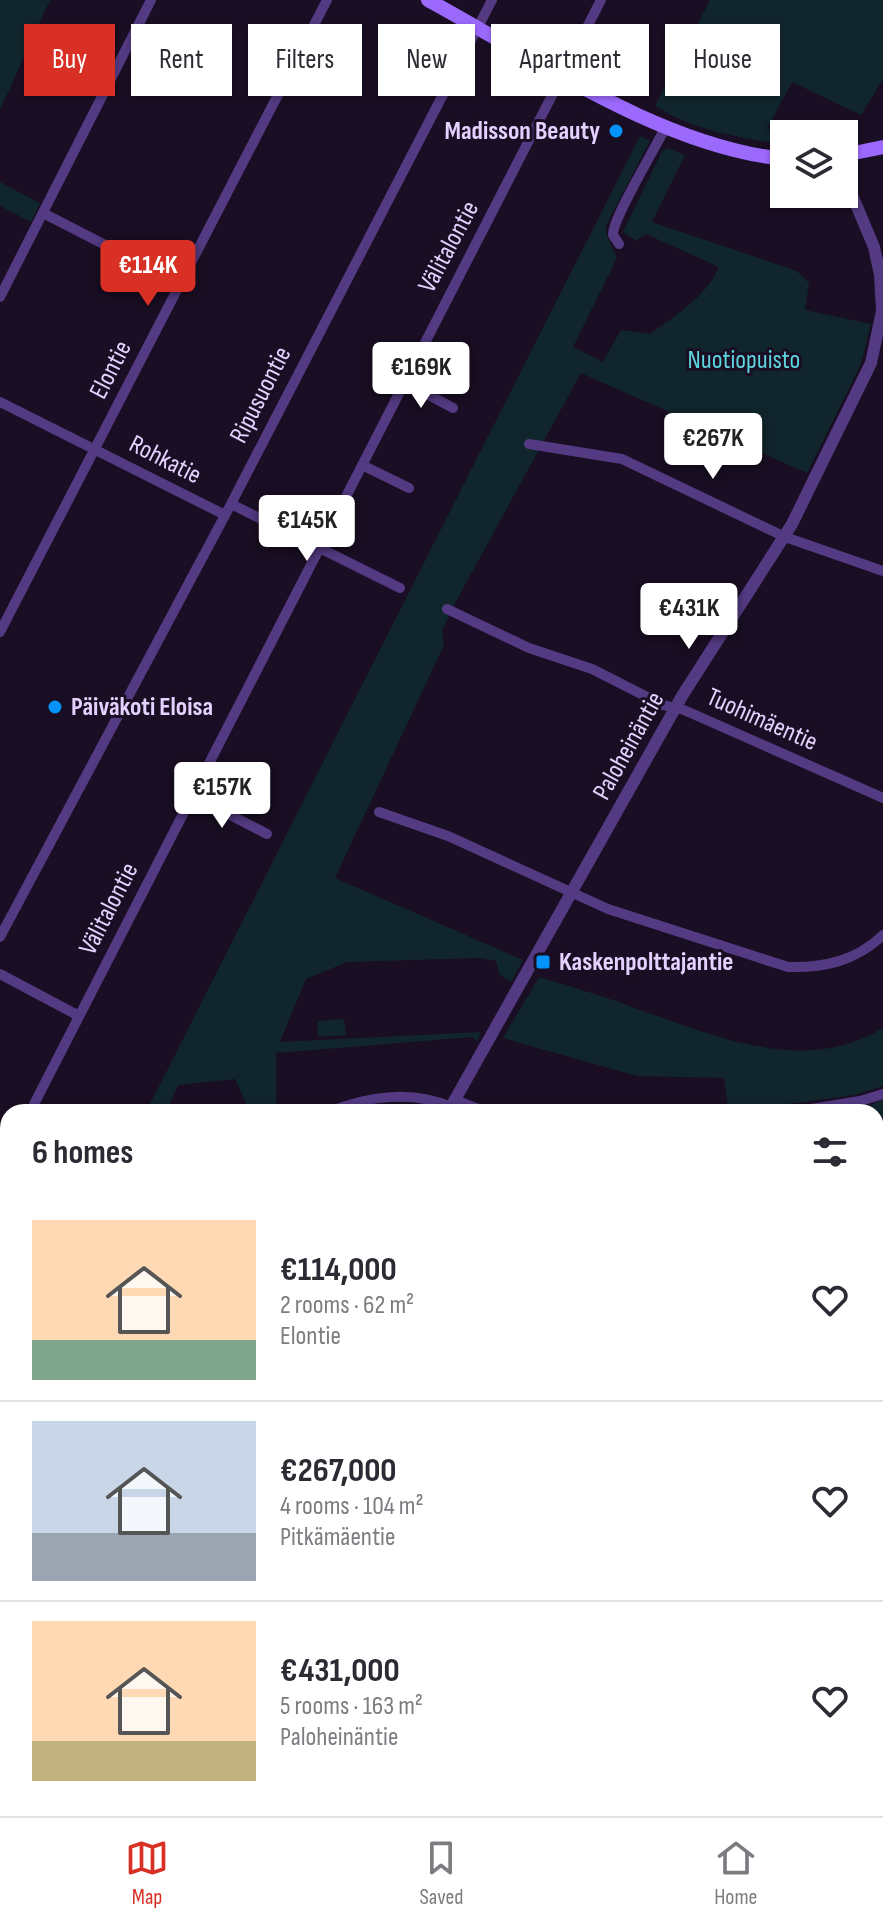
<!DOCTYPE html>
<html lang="en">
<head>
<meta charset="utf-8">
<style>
	:root { --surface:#fff; --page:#f7f7f7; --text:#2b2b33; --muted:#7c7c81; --line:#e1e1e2; --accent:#d93025 }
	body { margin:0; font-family:"Sofia Sans Condensed",sans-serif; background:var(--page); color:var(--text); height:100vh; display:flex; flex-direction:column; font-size:30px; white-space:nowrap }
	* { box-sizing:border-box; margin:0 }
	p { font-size:26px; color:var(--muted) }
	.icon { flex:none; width:44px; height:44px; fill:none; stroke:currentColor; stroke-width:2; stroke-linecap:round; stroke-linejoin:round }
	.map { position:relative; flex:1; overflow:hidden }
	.sheet { position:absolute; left:0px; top:1104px; width:884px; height:712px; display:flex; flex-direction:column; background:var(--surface); border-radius:24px 24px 0 0; box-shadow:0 2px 6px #0004 }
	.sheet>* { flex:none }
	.banner { position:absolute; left:24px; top:24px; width:836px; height:72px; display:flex; gap:16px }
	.controls { position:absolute; left:770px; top:120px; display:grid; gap:16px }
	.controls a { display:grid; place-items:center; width:88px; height:88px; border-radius:0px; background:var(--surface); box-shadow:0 2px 6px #0004; font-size:40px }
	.price { position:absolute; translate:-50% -68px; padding:0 18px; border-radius:8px; background:#fff; color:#222; font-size:26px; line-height:52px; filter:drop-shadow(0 2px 4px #0008) }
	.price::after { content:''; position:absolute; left:50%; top:48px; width:24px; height:18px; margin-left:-12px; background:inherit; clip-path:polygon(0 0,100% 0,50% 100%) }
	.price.active { background:var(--accent); color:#fff }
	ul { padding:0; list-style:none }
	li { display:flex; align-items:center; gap:24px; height:200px; padding:0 32px }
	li+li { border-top:2px solid var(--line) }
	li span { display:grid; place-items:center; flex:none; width:224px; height:160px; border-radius:0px; color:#555 }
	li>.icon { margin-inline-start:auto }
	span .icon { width:96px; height:96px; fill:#fffc; stroke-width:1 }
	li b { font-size:34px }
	h2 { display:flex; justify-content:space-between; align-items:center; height:96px; padding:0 32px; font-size:34px }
	.tag { padding:0 28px; border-radius:0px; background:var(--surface); box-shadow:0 2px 6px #0004; font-size:28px; line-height:72px }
	.tag.active { background:var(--accent); color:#fff }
	.tabs { display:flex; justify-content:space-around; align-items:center; height:112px; border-top:2px solid var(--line); background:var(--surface); font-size:22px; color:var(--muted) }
	.tabs a { display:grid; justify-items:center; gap:4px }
	.tabs .active { color:var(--accent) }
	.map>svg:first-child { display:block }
	.green { fill:#11252d }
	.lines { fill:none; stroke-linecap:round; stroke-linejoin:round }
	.minor { stroke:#533a82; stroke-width:10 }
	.tertiary { stroke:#533a82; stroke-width:12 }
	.secondary { stroke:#9c69fd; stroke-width:14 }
	.poi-dot { fill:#0393f9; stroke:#190e23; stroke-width:3 }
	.labels { text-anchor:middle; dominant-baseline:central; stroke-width:6; stroke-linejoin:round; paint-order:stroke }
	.poi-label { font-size:26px; font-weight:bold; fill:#e5d1ff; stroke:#190e23; text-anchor:start }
	.street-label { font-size:26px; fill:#e5d1ff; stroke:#190e23 }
	.park-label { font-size:26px; fill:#5dd6de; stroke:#190e23 }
</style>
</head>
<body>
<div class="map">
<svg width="883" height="1816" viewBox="0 0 883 1816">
	<rect width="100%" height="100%" fill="#190e23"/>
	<path class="green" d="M 0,0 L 50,0 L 0,110 Z
		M 710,0 L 883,0 L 883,79 L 861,115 L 792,82 L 767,129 L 834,134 L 784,134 L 784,144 C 738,138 696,131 655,106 Z
		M 640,136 L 650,141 L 606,225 L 607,236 L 617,258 L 573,347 L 603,362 L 621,330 L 650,334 C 675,316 707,296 719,267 L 646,234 L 636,241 L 623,232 L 662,151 L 667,148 L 685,155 L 652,222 L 797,271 L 809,283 L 805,310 L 871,324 L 861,364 L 807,473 L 581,373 L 454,605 L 442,631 L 444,645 L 335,878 L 523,960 L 511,982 L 499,974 L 496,961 L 480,958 L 347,962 L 306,979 L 280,1042 L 481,1032 L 477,1042 L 473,1037 L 276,1053 L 276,1112 L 250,1112 L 235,1079 L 178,1085 L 166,1112 L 146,1112 Z
		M 0,182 L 40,203 L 31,222 L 0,206 Z
		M 539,977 C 574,987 609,998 643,1011 C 721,1038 806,1075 883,1028 L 883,1086 L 855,1095 L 729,1112 L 724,1078 L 637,1076 L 503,1038 Z
		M 344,1019 L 346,1035 L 318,1037 L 317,1021 Z
		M 883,1099 L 883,1269 L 876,1265 L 876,1112 L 857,1112 Z
		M 876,1669 L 883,1672 L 883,1816 L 842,1816 L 846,1808 L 876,1808 Z
		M 472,1808 L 548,1808 L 544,1816 L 467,1816 Z"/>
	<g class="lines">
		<path class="minor" d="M 43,213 L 179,283
			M 619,244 L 613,235 C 612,219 655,149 665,128
			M 0,297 L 151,0
			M 405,382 L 453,408
			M 0,402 L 225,515
			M 529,444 L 622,459 L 785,537 L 883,571
			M 362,465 L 409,488
			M 231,504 L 400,588
			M 447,609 L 529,648 L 592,669 L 663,705 L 684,710 L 883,798
			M 0,632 L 327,0
			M 192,795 L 267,834
			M 379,812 L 448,836 L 608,909 L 788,967 C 824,968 856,961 883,935
			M 0,937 L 231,504 L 492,0
			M 0,974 L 79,1016
			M 455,1100 L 486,1112
			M 30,1112 L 601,0
			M 329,1112 C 368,1096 412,1090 451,1107
			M 793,1112 L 860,1101 L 883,1094
			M 0,1171 L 8,1155
			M 876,1387 L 883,1375
			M 0,1417 L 8,1400
			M 0,1502 L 8,1511
			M 0,1545 L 8,1539
			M 0,1654 L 8,1662
			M 156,1808 L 164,1816
			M 402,1808 L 410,1816
			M 746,1816 L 749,1808"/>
		<path class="tertiary" d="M 448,1112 L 682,696 L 792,524 L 871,363 L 882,311 L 880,275 L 874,247 L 844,176
			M 0,1315 L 8,1319
			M 876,1657 L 883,1659"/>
		<path class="secondary" d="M 428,0 C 537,59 660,146 784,159
			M 844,155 L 883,147"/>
	</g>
	<g class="poi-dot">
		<circle cx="616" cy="131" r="8"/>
		<circle cx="55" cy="707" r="8"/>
		<rect x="535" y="954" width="16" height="16" rx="4"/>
	</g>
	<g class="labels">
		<g class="poi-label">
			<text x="600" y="131" text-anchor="end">Madisson Beauty</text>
			<text x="71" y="707">Päiväkoti Eloisa</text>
			<text x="559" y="962">Kaskenpolttajantie</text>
		</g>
		<g class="street-label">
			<text transform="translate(449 247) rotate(-62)">Välitalontie</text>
			<text transform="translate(111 370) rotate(-63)">Elontie</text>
			<text transform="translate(261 395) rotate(-63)">Ripusuontie</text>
			<text transform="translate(165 460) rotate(27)">Rohkatie</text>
			<text transform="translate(762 720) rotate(24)">Tuohimäentie</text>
			<text transform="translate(629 746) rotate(-61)">Paloheinäntie</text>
			<text transform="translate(109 909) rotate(-63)">Välitalontie</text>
		</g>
		<g class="park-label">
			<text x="744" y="360">Nuotiopuisto</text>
		</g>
	</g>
</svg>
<div class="controls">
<a><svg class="icon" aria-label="layers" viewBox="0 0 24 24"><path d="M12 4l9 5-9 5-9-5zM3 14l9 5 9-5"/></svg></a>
</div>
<b class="price active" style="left:148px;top:308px">€114K</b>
<b class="price" style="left:421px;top:410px">€169K</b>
<b class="price" style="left:713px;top:481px">€267K</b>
<b class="price" style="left:307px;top:563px">€145K</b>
<b class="price" style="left:689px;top:651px">€431K</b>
<b class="price" style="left:222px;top:830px">€157K</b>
<div class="banner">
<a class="tag active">Buy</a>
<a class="tag">Rent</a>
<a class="tag">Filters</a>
<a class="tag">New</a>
<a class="tag">Apartment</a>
<a class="tag">House</a>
</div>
<section class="sheet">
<h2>6 homes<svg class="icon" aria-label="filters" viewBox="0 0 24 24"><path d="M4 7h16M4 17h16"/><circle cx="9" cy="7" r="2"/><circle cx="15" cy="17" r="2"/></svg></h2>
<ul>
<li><span style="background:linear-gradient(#ffd9b3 75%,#7fa58c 0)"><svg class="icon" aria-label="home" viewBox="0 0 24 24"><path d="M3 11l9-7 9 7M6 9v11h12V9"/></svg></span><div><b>€114,000</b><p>2 rooms · 62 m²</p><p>Elontie</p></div><svg class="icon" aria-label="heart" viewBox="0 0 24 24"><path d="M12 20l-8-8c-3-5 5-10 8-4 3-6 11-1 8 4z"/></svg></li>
<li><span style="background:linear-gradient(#c9d6e8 70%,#9aa5b1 0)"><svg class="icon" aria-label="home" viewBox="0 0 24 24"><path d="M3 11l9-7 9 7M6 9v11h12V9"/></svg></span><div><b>€267,000</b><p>4 rooms · 104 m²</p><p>Pitkämäentie</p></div><svg class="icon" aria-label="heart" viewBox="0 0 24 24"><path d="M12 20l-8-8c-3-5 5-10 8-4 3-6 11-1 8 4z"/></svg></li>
<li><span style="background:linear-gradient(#ffd9b3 75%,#c2b280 0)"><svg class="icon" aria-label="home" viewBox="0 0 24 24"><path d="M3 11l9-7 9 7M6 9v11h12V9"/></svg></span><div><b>€431,000</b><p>5 rooms · 163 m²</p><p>Paloheinäntie</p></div><svg class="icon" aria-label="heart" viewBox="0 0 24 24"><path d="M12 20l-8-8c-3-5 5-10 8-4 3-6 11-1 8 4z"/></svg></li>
</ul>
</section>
</div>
<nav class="tabs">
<a class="active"><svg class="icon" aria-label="map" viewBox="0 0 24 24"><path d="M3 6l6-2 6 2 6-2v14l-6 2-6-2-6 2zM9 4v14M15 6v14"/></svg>Map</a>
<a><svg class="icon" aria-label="saved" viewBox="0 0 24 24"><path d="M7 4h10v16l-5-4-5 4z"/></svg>Saved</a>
<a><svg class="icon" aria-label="home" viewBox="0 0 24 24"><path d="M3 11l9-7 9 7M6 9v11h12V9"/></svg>Home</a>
</nav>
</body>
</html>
